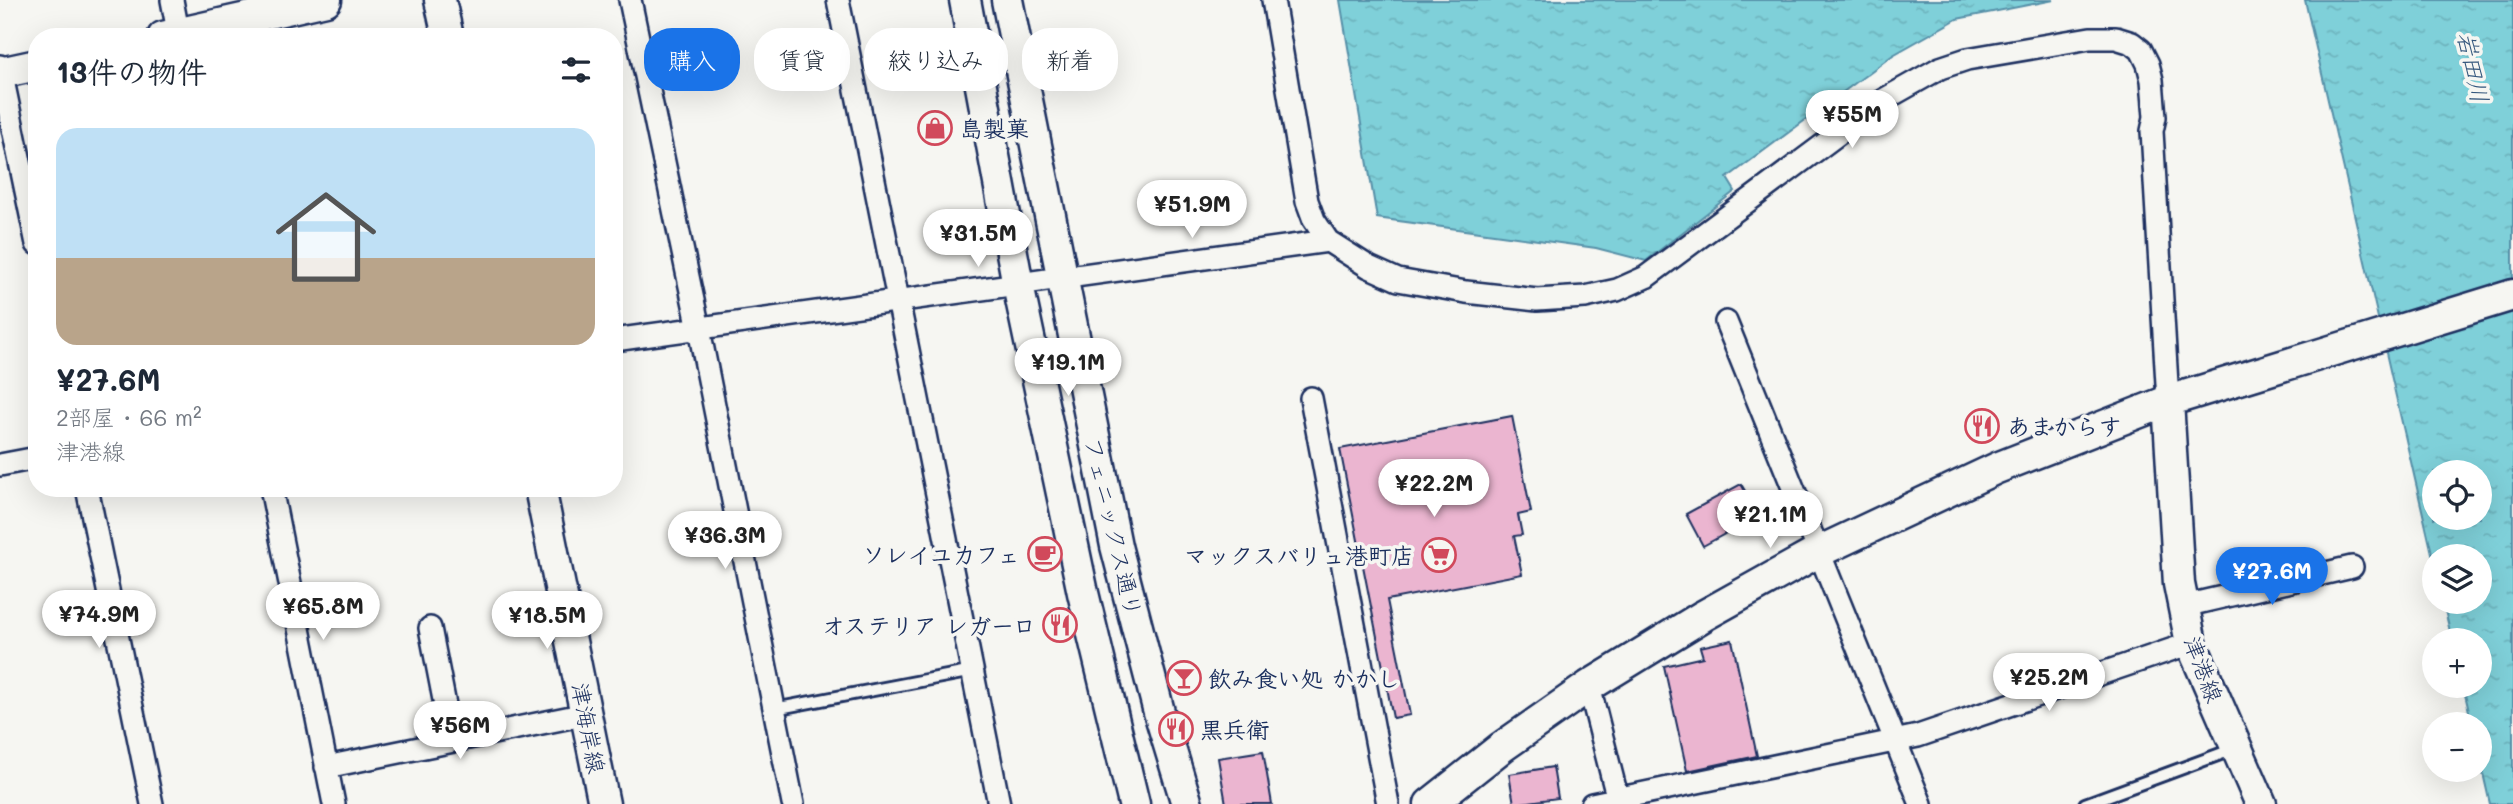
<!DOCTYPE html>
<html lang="ja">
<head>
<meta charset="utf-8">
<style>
	:root { --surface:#fff; --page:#f6f6f7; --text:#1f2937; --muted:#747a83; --accent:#1a73e8 }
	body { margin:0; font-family:Mali,"Klee One",sans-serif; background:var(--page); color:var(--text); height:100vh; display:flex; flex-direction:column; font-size:26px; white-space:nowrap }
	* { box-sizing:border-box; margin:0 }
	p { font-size:23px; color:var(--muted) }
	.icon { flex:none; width:38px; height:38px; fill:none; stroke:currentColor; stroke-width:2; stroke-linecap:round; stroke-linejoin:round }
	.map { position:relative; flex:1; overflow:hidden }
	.sheet { position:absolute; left:28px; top:28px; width:595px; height:469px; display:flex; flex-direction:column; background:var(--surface); border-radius:28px; box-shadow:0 7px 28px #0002 }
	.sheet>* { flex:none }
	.guide { position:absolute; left:644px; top:28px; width:665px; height:63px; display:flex; gap:14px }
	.tools { position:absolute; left:2422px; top:460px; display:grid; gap:14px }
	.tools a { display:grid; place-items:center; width:70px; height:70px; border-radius:50%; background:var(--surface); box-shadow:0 7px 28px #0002; font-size:35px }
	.price { position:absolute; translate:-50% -60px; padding:0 16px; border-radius:24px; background:#fff; color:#222; font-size:23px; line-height:46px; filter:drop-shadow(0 2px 4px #0008) }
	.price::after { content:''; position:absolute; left:50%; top:42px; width:21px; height:16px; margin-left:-10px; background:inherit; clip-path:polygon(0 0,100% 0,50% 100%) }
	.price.selected { background:var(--accent); color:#fff }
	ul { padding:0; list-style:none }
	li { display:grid; align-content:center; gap:14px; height:371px; padding:0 28px }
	li span { display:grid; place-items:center; height:217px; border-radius:21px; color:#555 }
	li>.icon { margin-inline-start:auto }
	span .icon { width:126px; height:126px; fill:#fffc; stroke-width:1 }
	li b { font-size:30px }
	h2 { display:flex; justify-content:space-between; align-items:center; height:84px; padding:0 28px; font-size:30px }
	.pill { padding:0 24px; border-radius:28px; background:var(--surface); box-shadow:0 7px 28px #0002; font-size:24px; line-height:63px }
	.pill.selected { background:var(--accent); color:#fff }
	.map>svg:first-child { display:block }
	.water { fill:url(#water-ripples); stroke:#5790a8; stroke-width:2; fill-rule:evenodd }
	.building { fill:#ebb5d0; stroke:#1b2f5e; stroke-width:2 }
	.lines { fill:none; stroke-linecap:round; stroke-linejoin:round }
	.lane-casing { stroke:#1b2f5e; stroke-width:16 }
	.street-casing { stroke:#1b2f5e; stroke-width:26 }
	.secondary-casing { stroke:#1b2f5e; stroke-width:35 }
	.lane { stroke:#f6f6f2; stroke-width:10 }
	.street { stroke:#f6f6f2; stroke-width:21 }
	.secondary { stroke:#f6f6f2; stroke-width:30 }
	.labels { text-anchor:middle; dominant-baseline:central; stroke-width:7; stroke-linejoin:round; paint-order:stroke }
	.poi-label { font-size:23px; font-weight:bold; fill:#1b2f5e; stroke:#f6f6f2; text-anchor:start }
	.street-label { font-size:23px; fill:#1b2f5e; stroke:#f6f6f2 }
	.water-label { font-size:24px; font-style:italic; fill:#34577d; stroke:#f6f6f2 }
</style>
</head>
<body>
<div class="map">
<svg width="2513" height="804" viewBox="0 0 2513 804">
	<defs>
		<pattern id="water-ripples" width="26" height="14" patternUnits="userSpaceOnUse" patternTransform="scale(1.75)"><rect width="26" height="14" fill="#7fd0d9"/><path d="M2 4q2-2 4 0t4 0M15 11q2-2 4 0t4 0" fill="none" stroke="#6db3bd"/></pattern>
	</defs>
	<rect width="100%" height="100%" fill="#f6f6f2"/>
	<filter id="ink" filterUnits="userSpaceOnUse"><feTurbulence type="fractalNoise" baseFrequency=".0143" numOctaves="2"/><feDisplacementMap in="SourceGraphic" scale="14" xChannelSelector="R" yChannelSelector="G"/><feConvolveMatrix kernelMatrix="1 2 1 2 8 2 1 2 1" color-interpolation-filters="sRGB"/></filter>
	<g filter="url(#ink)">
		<path class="water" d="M 1340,0 L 2054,0 L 1957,19 L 1893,55 L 1727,178 L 1735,191 L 1646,261 L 1596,248 L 1377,218 Z
			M 2305,0 L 2513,0 L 2513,804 L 2490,804 L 2480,760 L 2480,724 L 2472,724 L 2463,686 L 2480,686 L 2480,640 L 2452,640 L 2443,602 L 2480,602 L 2480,556 L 2434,556 L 2434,562 ZM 2434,472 L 2480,472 L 2480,518 L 2434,518 Z"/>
		<path class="building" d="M 1512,416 L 1531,512 L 1518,515 L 1522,535 L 1514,536 L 1522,574 L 1387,600 L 1410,715 L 1393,718 L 1340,449 Z
			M 1741,484 L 1759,515 L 1703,546 L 1686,514 Z
			M 1732,640 L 1757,756 L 1687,771 L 1664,666 L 1703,657 L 1700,647 Z
			M 1263,751 L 1272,804 L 1226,804 L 1218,758 Z
			M 1553,767 L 1558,798 L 1514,804 L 1509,774 Z"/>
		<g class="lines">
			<g class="lane-casing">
				<path id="lane" d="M 774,709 L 973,671
					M 2085,804 L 2234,749"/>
			</g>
			<g class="street-casing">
				<path id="street" d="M 172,0 L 179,37
					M 630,0 L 699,329 L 793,804
					M 838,0 L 999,804
					M 1273,0 L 1307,201 L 1314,220 L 1328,241 L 1369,267 L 1398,280 L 1466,292 L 1537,300 L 1585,297 L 1617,290 L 1646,277 L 1885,99 L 1940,68 L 1967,59 L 2090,38 L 2116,38 L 2132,43 L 2141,50 L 2148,64 L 2152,80 L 2155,117 L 2152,131 L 2168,401
					M 0,66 L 37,244
					M 1726,322 L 1921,804
					M 614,340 L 1328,241
					M 1311,398 L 1388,804
					M 0,465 L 37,458
					M 87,488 L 152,804
					M 271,488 L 334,804
					M 2184,606 L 2352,567
					M 430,628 L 452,741
					M 1589,686 L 1619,804
					M 326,767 L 586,714
					M 1592,804 L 1918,736 L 2191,643"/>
			</g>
			<g class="secondary-casing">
				<path id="secondary" d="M 440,0 L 448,37
					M 965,0 L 1018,285 L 1083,593 L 1134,804
					M 1007,0 L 1116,546 L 1159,712 L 1187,804
					M 163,37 L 326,0
					M 0,73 L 37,65
					M 2168,401 L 2179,584 L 2191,643 L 2261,804
					M 540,488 L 604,804
					M 1430,804 L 1502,747 L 1589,686 L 1703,616 L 1818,552 L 1997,468 L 2168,401 L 2513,295"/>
			</g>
			<use href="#lane" class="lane"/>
			<use href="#street" class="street"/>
			<use href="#secondary" class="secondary"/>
		</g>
	</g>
	<defs>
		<g id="shop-ring" transform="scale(1.75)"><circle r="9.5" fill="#f6f6f2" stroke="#d1495b" stroke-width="1.5"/><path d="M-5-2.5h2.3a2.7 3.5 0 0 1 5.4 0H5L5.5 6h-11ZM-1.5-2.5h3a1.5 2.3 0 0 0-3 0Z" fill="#d1495b"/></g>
		<g id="restaurant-ring" transform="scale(1.75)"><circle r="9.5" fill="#f6f6f2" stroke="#d1495b" stroke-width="1.5"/><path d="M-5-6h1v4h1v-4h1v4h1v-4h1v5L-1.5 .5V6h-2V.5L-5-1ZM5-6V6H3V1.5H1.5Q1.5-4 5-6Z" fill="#d1495b"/></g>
		<g id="cafe-ring" transform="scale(1.75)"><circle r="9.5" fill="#f6f6f2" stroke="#d1495b" stroke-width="1.5"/><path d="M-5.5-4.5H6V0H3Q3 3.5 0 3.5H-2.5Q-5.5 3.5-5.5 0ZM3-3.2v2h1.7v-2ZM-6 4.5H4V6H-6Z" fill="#d1495b"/></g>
		<g id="supermarket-ring" transform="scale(1.75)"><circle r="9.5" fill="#f6f6f2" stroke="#d1495b" stroke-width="1.5"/><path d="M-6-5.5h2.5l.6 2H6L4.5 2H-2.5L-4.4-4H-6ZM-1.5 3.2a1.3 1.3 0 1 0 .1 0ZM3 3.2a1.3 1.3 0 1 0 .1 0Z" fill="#d1495b"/></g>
		<g id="bar-ring" transform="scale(1.75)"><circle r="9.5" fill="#f6f6f2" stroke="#d1495b" stroke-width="1.5"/><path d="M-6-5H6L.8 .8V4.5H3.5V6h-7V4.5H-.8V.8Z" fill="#d1495b"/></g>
	</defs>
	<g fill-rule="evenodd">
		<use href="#shop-ring" x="935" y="128"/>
		<use href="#restaurant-ring" x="1982" y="426"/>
		<use href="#cafe-ring" x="1045" y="554"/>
		<use href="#supermarket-ring" x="1439" y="555"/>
		<use href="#restaurant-ring" x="1060" y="625"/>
		<use href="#bar-ring" x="1184" y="678"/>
		<use href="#restaurant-ring" x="1176" y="729"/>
	</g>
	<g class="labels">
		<g class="poi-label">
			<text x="960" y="128">島製菓</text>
			<text x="2007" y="426">あまからす</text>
			<text x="1020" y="554" text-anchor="end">ソレイユカフェ</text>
			<text x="1414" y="555" text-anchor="end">マックスバリュ港町店</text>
			<text x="1036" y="625" text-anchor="end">オステリア レガーロ</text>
			<text x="1208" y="678">飲み食い処 かかし</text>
			<text x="1200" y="729">黒兵衛</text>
		</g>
		<g class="street-label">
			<text transform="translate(1114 527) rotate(77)">フェニックス通り</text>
			<text transform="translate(2204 669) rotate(69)">津港線</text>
			<text transform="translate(589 728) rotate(79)">津海岸線</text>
		</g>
		<g class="water-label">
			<text transform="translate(2474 67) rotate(78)">岩田川</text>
		</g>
	</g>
</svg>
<div class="tools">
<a><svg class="icon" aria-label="locate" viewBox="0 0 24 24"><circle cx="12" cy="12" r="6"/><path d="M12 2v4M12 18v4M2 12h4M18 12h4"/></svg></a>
<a><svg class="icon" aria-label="layers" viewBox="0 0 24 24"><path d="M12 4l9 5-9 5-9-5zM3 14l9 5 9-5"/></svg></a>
<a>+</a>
<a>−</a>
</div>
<b class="price" style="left:1852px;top:150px">¥55M</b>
<b class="price" style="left:1192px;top:240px">¥51.9M</b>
<b class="price" style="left:978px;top:269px">¥31.5M</b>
<b class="price" style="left:1068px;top:398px">¥19.1M</b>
<b class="price" style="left:1434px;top:519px">¥22.2M</b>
<b class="price" style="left:1770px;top:550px">¥21.1M</b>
<b class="price" style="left:725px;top:571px">¥36.3M</b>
<b class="price selected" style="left:2272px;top:607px">¥27.6M</b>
<b class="price" style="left:323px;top:642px">¥65.8M</b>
<b class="price" style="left:99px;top:650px">¥74.9M</b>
<b class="price" style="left:547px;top:651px">¥18.5M</b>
<b class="price" style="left:2049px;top:713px">¥25.2M</b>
<b class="price" style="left:460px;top:761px">¥56M</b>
<div class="guide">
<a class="pill selected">購入</a>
<a class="pill">賃貸</a>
<a class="pill">絞り込み</a>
<a class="pill">新着</a>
</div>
<section class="sheet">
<h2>13件の物件<svg class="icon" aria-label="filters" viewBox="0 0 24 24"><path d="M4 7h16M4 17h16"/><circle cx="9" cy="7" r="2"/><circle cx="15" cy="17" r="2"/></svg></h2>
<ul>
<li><span style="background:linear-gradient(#bfe0f5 60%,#b9a48a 0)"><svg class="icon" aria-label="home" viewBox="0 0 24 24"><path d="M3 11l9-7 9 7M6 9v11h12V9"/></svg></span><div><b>¥27.6M</b><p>2部屋 · 66 m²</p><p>津港線</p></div></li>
</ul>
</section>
</div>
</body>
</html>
